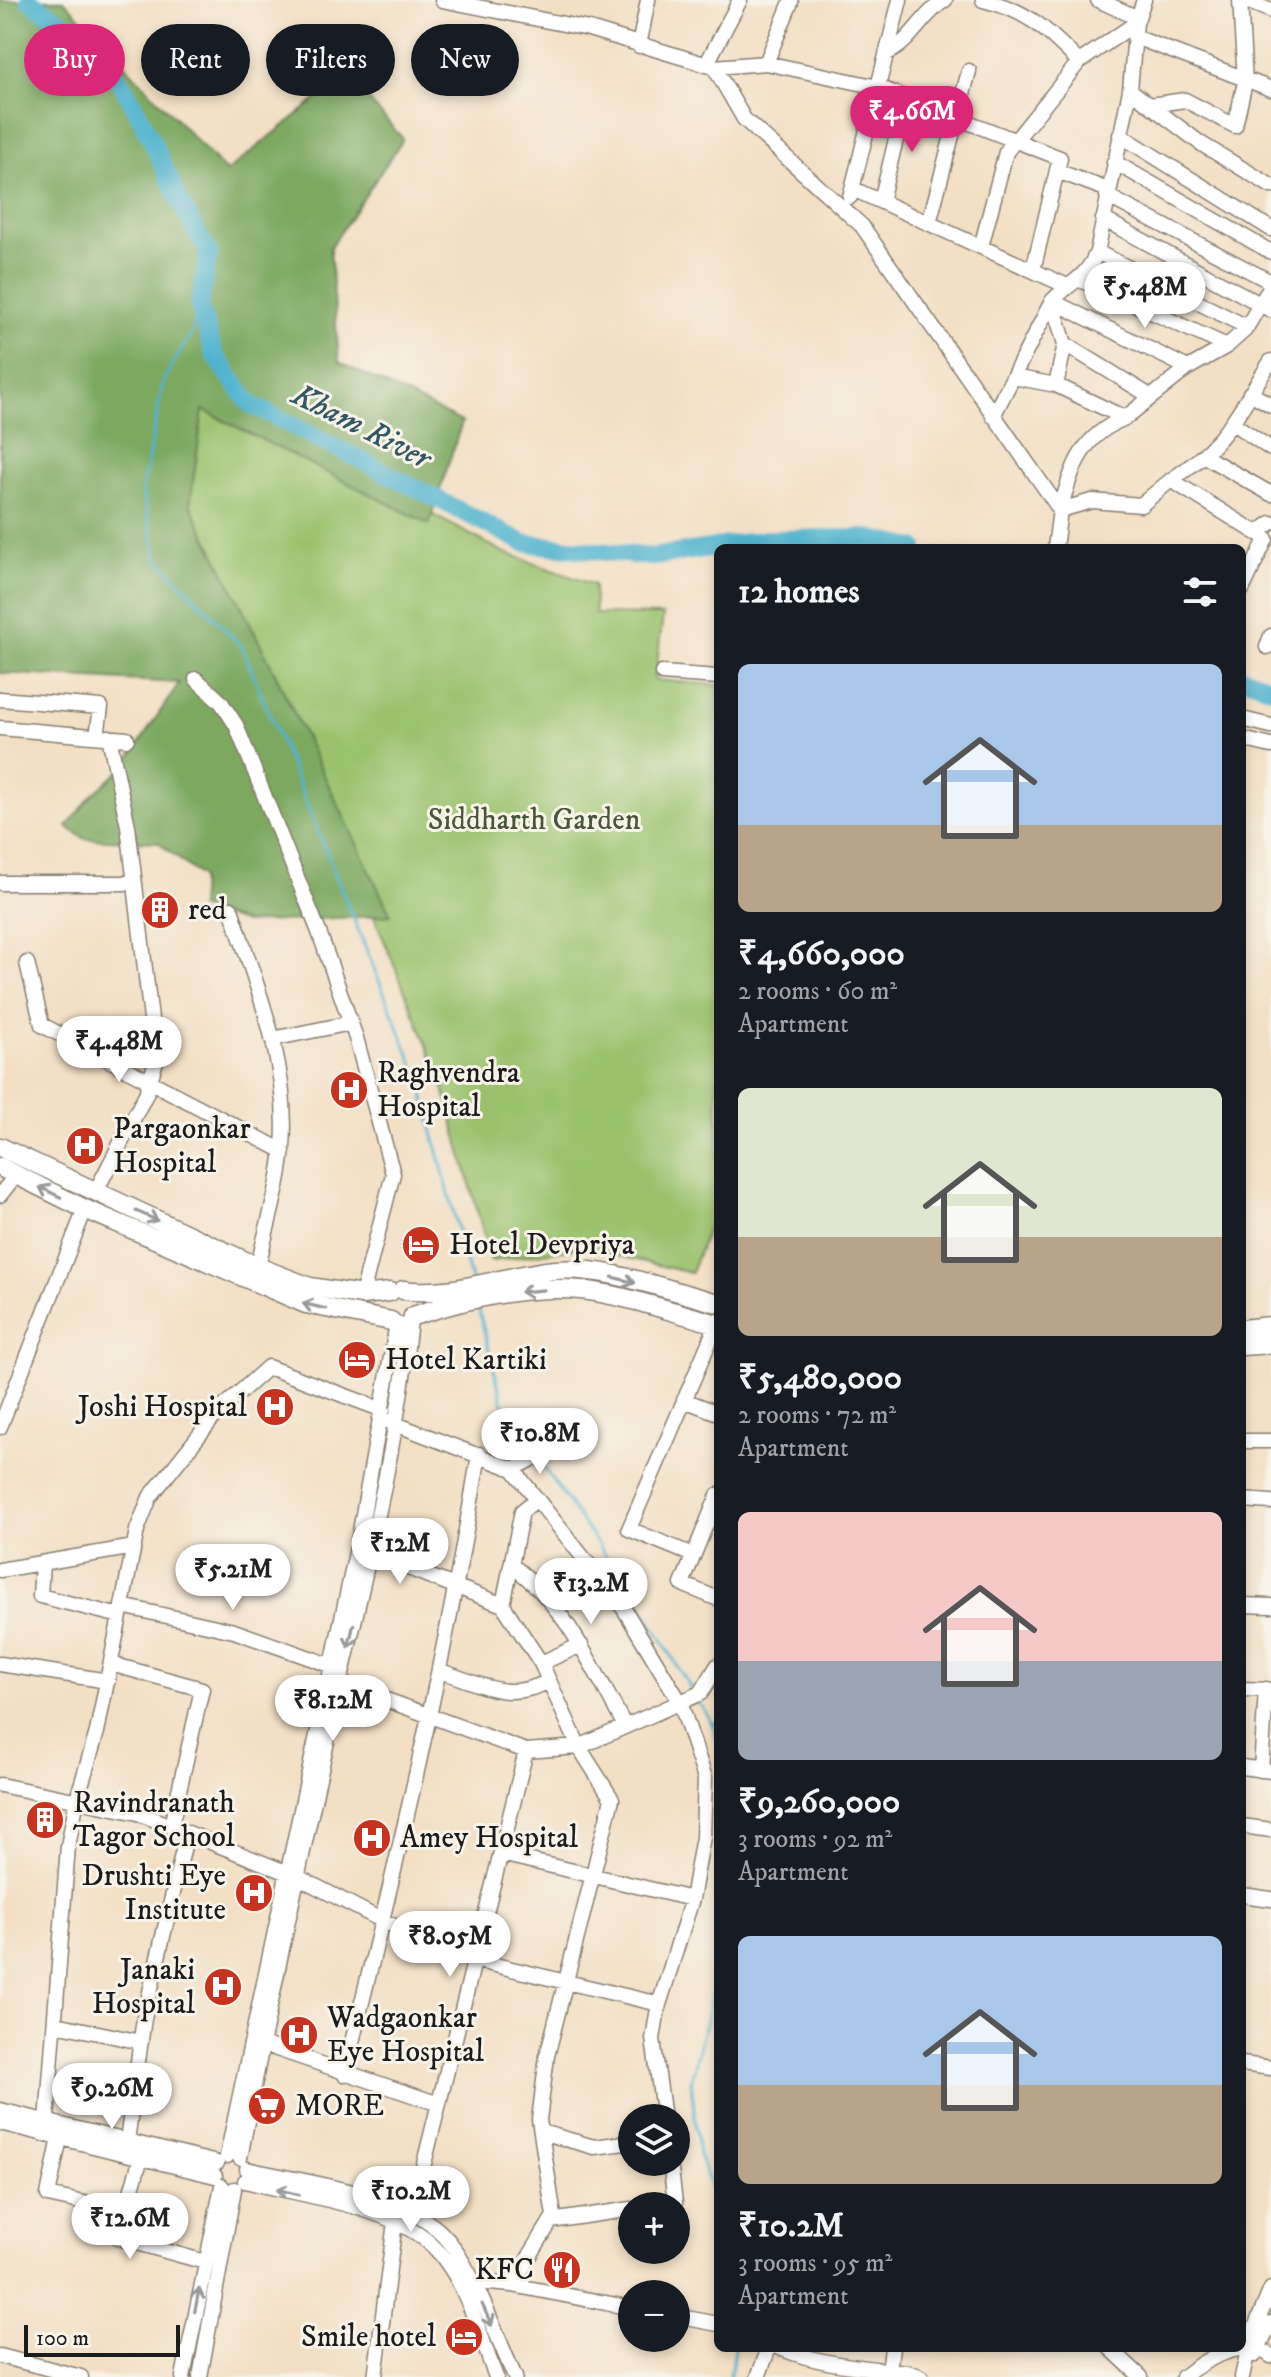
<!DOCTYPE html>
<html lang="en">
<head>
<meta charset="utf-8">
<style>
	:root { --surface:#171b24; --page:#242831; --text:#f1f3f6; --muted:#9ea1a6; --accent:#db2777 }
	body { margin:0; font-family:"IM FELL DW Pica",serif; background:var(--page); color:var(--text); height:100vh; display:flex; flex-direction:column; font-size:30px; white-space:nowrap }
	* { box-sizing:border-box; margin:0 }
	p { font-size:26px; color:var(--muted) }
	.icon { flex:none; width:44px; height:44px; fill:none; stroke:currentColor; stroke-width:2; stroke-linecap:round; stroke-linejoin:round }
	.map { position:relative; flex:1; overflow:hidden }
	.side { position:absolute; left:714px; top:544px; width:532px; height:1808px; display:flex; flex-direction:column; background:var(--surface); border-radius:12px; box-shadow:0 4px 12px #0003 }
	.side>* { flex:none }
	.banner { position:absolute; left:24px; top:24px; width:570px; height:72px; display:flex; gap:16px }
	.tools { position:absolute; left:618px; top:2104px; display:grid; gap:16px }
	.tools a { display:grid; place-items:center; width:72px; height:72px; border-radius:50%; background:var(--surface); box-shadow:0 4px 12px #0003; font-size:40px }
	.scale { position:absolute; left:24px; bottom:20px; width:156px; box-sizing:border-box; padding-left:8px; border:4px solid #1c1c1c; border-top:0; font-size:22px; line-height:28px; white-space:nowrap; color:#1c1c1c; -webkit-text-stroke:6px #f7f3e8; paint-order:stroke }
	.price { position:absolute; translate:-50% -68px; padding:0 18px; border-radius:28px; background:#fff; color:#222; font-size:26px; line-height:52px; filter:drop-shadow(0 2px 4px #0008) }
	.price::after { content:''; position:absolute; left:50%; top:48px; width:24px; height:18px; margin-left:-12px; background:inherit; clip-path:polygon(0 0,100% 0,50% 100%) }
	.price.on { background:var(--accent); color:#fff }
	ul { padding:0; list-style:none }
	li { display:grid; align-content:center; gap:16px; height:424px; padding:0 24px }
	li span { display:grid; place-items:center; height:248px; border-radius:12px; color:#555 }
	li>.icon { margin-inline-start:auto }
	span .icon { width:144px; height:144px; fill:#fffc; stroke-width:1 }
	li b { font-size:34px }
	h2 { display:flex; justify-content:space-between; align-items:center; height:96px; padding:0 24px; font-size:34px }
	.chip { padding:0 28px; border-radius:36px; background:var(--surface); box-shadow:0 4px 12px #0003; font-size:28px; line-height:72px }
	.chip.on { background:var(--accent); color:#fff }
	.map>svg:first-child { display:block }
	.green { fill:#9ac26d; stroke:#5b6f44; stroke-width:2 }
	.forest { fill:#7ba860; stroke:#4c623e; stroke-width:2 }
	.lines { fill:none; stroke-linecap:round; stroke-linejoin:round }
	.stream { stroke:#50b3cf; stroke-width:3 }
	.river { stroke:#50b3cf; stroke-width:18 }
	.minor-casing { stroke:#887e70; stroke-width:17 }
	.major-casing { stroke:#887e70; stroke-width:21 }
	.minor { stroke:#fff; stroke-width:14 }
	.major { stroke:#fff; stroke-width:18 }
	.oneway { stroke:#999 }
	.labels { text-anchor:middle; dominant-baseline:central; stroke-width:6; stroke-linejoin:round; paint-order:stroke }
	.park-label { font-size:30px; fill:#485638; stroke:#f7f3e8 }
	.poi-label { font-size:30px; fill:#1c1c1c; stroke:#f7f3e8; text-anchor:start }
	.water-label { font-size:32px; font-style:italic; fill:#315864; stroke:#f7f3e8 }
</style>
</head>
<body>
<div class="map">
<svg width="1271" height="2377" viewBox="0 0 1271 2377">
	<rect width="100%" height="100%" fill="#f7f3e8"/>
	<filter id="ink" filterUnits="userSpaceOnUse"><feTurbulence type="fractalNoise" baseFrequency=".0125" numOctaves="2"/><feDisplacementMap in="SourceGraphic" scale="16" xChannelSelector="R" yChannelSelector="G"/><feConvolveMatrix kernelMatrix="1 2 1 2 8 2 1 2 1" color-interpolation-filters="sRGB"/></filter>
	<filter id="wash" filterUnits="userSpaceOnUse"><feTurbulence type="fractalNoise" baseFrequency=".006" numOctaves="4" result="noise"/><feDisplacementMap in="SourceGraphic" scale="32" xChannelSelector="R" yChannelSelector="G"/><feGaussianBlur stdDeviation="1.8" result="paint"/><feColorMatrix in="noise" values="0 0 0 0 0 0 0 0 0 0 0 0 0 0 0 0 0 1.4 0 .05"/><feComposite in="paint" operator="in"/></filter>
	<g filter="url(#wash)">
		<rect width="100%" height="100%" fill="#f3dfc4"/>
		<path class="green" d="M 191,380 L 306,448 L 503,552 L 594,585 L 595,614 L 663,615 L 655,680 L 718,685 L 718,1201 L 691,1273 L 581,1247 L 491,1261 L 443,1085 L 422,1033 L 324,794 L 172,469 Z"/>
		<path class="forest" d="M 0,0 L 64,0 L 226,172 L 347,75 L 403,139 L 330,248 L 339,362 L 462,422 L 429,524 L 203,410 L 190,504 L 272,667 L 391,915 L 245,923 L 199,908 L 201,877 L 158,842 L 85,839 L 67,827 L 92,795 L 123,768 L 179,683 L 0,673 Z"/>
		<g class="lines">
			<path class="stream" d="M 199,305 L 192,332 L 164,379 L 142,490 L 157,558 L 242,647 L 419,1078 L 471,1280
				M 478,1307 L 503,1404 L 533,1451
				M 539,1461 L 646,1613 L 692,1691
				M 698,1701 L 712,1723 L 718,1724
				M 712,1723 L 718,1741
				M 718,1970 L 691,2082 L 699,2155 L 718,2206
				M 1203,2348 L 1204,2351
				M 730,2377 L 734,2348"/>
			<path class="river" d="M 29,0 C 50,16 81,31 98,52 C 148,110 166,189 209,252 L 199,305 L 214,354 L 250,404 L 524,543 L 652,557 L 768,539 L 868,538 L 915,548
				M 1242,677 L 1271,688"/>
		</g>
	</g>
	<g filter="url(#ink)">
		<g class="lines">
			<g class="minor-casing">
				<path id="minor" d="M 442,0 L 589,29 L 714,67 L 766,63 L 878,87 L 1060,158 L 1033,270
					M 983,0 C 1029,11 1047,30 1079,62
					M 1098,0 L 1138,18
					M 1244,0 L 1271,11
					M 1135,37 L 1271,89
					M 639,46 L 648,0
					M 887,53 C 911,43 922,14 945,0
					M 766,63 L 791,2
					M 706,65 L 740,0
					M 714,67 L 744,119 L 862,226 L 1060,510 L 1055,548
					M 1130,90 L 1200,143 L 1271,186
					M 1150,105 L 1185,100 L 1235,126 L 1245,82 L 1240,0
					M 1120,135 L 1271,229
					M 1114,162 L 1271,252
					M 1057,171 L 1108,190
					M 853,189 L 1067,286
					M 1107,196 L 1271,282
					M 850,197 L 900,0
					M 881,201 L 906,98
					M 1103,219 L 1271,310
					M 929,223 L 969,71
					M 981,247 L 1006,152 L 1079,62 L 1136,23
					M 1097,252 L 1247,327
					M 1078,279 L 1227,346
					M 1052,301 L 1188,368
					M 1052,301 L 1065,344 L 1150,396
					M 1013,377 L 1056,385 L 1125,418 L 1188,368 L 1227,346 L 1245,330 L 1271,286
					M 1056,385 L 1065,344
					M 1250,393 L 1271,405
					M 993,416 L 1052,301 C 1071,281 1086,279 1097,252 L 1130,90 L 1136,23 L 1144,0
					M 1234,424 L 1271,449
					M 1206,457 L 1271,494
					M 1171,480 C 1227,443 1236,415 1271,361
					M 1060,510 L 1092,501 L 1141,505 L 1171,480 L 1257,533 L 1271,523
					M 1060,510 C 1073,466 1080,437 1125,418
					M 1242,590 L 1266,539
					M 1267,647 L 1271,636
					M 662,673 L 718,677
					M 196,679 L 221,702 L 236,725 L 319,932 L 356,1038 L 393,1174 L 362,1295
					M 0,699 L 101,707 L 97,736
					M 1242,719 L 1271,726
					M 0,728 L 127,739
					M 1242,739 L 1271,746
					M 0,883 L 133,883
					M 231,909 C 256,984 290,1065 283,1147 C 280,1186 266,1228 258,1267
					M 27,963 L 42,1025 L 283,1151
					M 272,1039 L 351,1023
					M 95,1193 L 146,1094 L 156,1061 L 128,826 L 109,737
					M 0,1195 L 16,1175
					M 684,1400 L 718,1413
					M 385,1420 L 513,1469 L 624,1609 L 680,1702 L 705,1778 L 703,1837 L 692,1899 L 658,2008 L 653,2039 L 664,2118
					M 0,1427 L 85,1209
					M 1242,1441 L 1271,1441
					M 513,1469 L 549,1450
					M 718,1495 L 682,1584 L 718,1599
					M 1242,1500 L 1271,1502
					M 357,1548 L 503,1605 L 541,1663 L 579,1747 L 612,1799 L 547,2056 L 539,2120 L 554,2216 L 512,2285
					M 693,1555 L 629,1529 L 717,1324
					M 42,1563 L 40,1596 L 120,1616
					M 511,1565 C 566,1604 593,1669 625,1726
					M 0,1570 L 134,1547
					M 503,1605 L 522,1511 L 537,1499
					M 1242,1605 L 1271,1606
					M 122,1606 L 234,1631 L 330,1665
					M 541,1663 L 581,1645
					M 0,1664 L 108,1681
					M 111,1664 L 202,1689 L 171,1826
					M 440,1671 C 482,1684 507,1703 549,1681
					M 340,1683 L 526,1751 L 579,1747 L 701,1693 L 718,1665
					M 1242,1689 L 1271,1690
					M 1242,1767 L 1271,1771
					M 1261,1770 L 1266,1689
					M 0,1785 L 138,1813 L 298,1877 L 383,1921 L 474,1960 L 659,2004
					M 1242,1826 L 1271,1830
					M 501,1854 L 692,1899
					M 1242,1895 L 1271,1899
					M 56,2024 L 141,2042
					M 262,2044 L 439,2104
					M 1242,2064 L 1271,2068
					M 344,2074 C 396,1868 445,1663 479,1454
					M 0,2110 L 217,2163
					M 47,2121 L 68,1846 L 77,1799 L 97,1732 L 137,1530 L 150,1497 L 217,1413 L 268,1367 L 383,1410
					M 0,2123 L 215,2176
					M 541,2132 L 594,2147 L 632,2142
					M 60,2138 L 48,2195 L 125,2212 L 141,2158
					M 127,2141 L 144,2018 L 187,1833
					M 227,2156 L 357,1548 L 397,1323
					M 240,2158 C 270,1999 305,1841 340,1683 C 367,1566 398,1439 410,1320
					M 247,2169 C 304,2183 416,2194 451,2244 C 479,2283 495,2333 515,2377
					M 245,2181 C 300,2195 382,2205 426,2240 C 464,2270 479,2334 496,2377
					M 653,2206 L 675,2203 L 670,2162
					M 125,2212 L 119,2238 L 205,2262
					M 551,2221 L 632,2209
					M 465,2281 L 512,2285 L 632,2308
					M 676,2316 L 718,2324
					M 780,2348 C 813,2362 849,2366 885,2370 C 899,2372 907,2370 921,2377
					M 1110,2348 L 1141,2377
					M 1255,2355 L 1271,2323
					M 0,2356 L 81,2377
					M 889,2371 L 892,2348
					M 183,2377 L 222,2186
					M 200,2377 L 234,2189
					M 375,2377 L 395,2222 L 408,2212 L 419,2184 L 526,1751
					M 758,2377 L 769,2348
					M 1183,2377 C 1205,2359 1246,2336 1271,2356
					M 1242,2377 L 1251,2337 L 1271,2289"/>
			</g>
			<g class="major-casing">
				<path id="major" d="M 0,1147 L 258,1267 L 310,1287 L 362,1295 L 390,1292
					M 0,1167 L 85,1209 L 306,1304 L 391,1321
					M 403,1290 C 454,1297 504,1275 555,1270 C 603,1265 670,1291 718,1303
					M 413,1316 C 465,1299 526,1285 581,1290 C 626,1295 674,1313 718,1324
					M 1242,1329 L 1271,1326
					M 1242,1346 L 1271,1344"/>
			</g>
			<use href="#minor" class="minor"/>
			<use href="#major" class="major"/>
		</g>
		<defs><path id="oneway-shaft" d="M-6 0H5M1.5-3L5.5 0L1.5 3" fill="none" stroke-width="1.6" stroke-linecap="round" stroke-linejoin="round" transform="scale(2)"/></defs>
		<g class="oneway">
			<use href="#oneway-shaft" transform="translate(50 1192) rotate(-154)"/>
			<use href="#oneway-shaft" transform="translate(147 1216) rotate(24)"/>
			<use href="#oneway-shaft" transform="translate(624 1280) rotate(14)"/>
			<use href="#oneway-shaft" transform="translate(532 1291) rotate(175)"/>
			<use href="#oneway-shaft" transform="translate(314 1306) rotate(-166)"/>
			<use href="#oneway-shaft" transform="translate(351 1636) rotate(103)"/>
			<use href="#oneway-shaft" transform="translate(288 2192) rotate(-166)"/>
			<use href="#oneway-shaft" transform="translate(197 2300) rotate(-79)"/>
			<use href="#oneway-shaft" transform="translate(487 2315) rotate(66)"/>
		</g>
	</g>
	<defs>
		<g id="building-disc" transform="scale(2)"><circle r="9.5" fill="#c8321e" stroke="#f7f3e8"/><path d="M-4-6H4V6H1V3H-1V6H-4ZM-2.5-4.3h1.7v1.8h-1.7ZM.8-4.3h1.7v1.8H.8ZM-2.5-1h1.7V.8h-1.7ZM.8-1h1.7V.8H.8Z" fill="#fff"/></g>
		<g id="hospital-disc" transform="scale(2)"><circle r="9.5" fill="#c8321e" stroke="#f7f3e8"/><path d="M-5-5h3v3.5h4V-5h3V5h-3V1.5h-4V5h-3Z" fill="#fff"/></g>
		<g id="hotel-disc" transform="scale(2)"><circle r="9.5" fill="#c8321e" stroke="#f7f3e8"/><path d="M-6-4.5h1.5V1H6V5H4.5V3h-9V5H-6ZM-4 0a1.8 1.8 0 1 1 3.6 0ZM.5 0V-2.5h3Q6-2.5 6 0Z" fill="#fff"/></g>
		<g id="supermarket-disc" transform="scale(2)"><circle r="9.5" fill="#c8321e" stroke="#f7f3e8"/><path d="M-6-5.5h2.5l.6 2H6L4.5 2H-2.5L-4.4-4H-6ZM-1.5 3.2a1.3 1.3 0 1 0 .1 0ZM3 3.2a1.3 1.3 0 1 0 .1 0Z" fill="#fff"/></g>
		<g id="restaurant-disc" transform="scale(2)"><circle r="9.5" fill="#c8321e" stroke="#f7f3e8"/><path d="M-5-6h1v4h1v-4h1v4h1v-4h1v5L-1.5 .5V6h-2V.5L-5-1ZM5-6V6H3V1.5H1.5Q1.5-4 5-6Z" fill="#fff"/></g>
	</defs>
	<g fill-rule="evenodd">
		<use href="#building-disc" x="160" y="910"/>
		<use href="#hospital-disc" x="349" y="1090"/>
		<use href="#hospital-disc" x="85" y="1146"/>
		<use href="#hotel-disc" x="421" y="1245"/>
		<use href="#hotel-disc" x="357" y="1360"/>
		<use href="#hospital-disc" x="275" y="1407"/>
		<use href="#building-disc" x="45" y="1820"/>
		<use href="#hospital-disc" x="372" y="1838"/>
		<use href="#hospital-disc" x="254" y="1893"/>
		<use href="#hospital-disc" x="223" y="1987"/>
		<use href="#hospital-disc" x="299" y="2035"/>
		<use href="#supermarket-disc" x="267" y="2106"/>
		<use href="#restaurant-disc" x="562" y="2270"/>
		<use href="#hotel-disc" x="464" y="2337"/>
	</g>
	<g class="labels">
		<g class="park-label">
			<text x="534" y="820">Siddharth Garden</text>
		</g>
		<g class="poi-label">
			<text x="188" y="910">red</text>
			<text x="377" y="1073">Raghvendra<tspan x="377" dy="34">Hospital</tspan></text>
			<text x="113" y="1129">Pargaonkar<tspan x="113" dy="34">Hospital</tspan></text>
			<text x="449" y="1245">Hotel Devpriya</text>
			<text x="385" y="1360">Hotel Kartiki</text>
			<text x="247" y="1407" text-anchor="end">Joshi Hospital</text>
			<text x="73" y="1803">Ravindranath<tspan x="73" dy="34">Tagor School</tspan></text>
			<text x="400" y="1838">Amey Hospital</text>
			<text x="226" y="1876" text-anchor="end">Drushti Eye<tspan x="226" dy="34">Institute</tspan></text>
			<text x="195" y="1970" text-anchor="end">Janaki<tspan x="195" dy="34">Hospital</tspan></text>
			<text x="327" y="2018">Wadgaonkar<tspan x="327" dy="34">Eye Hospital</tspan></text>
			<text x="295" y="2106">MORE</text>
			<text x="534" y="2270" text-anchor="end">KFC</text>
			<text x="436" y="2337" text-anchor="end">Smile hotel</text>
		</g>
		<g class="water-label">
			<text transform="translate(361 427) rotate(27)">Kham River</text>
		</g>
	</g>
</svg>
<div class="tools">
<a><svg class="icon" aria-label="layers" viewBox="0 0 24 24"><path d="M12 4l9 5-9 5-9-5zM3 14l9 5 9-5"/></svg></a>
<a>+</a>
<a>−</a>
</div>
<div class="scale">100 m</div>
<b class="price on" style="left:912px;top:154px">₹4.66M</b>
<b class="price" style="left:1145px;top:330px">₹5.48M</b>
<b class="price" style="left:119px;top:1084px">₹4.48M</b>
<b class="price" style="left:540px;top:1476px">₹10.8M</b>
<b class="price" style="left:400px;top:1586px">₹12M</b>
<b class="price" style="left:233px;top:1612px">₹5.21M</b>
<b class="price" style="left:591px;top:1626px">₹13.2M</b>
<b class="price" style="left:333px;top:1743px">₹8.12M</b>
<b class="price" style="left:450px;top:1979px">₹8.05M</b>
<b class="price" style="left:112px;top:2131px">₹9.26M</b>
<b class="price" style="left:411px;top:2234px">₹10.2M</b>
<b class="price" style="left:130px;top:2261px">₹12.6M</b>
<div class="banner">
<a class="chip on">Buy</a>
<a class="chip">Rent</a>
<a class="chip">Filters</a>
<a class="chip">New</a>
</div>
<section class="side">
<h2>12 homes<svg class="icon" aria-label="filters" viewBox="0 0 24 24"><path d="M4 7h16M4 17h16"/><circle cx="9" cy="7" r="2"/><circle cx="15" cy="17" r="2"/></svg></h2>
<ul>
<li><span style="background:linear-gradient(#a9c7e8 65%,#b9a48a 0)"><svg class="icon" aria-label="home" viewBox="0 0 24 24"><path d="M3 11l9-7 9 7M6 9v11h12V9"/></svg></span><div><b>₹4,660,000</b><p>2 rooms · 60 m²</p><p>Apartment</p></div></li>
<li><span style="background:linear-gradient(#dfe7d0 60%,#b9a48a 0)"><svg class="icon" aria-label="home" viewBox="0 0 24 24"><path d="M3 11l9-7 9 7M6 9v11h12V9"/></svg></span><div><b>₹5,480,000</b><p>2 rooms · 72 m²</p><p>Apartment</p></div></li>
<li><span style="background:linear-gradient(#f6c9c9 60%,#9aa5b1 0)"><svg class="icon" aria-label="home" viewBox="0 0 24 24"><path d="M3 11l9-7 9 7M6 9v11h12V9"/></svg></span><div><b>₹9,260,000</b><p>3 rooms · 92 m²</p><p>Apartment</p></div></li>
<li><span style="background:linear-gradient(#a9c7e8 60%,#b9a48a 0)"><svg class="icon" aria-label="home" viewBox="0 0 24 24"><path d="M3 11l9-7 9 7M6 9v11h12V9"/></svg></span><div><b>₹10.2M</b><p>3 rooms · 95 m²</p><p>Apartment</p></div></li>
</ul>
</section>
</div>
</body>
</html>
